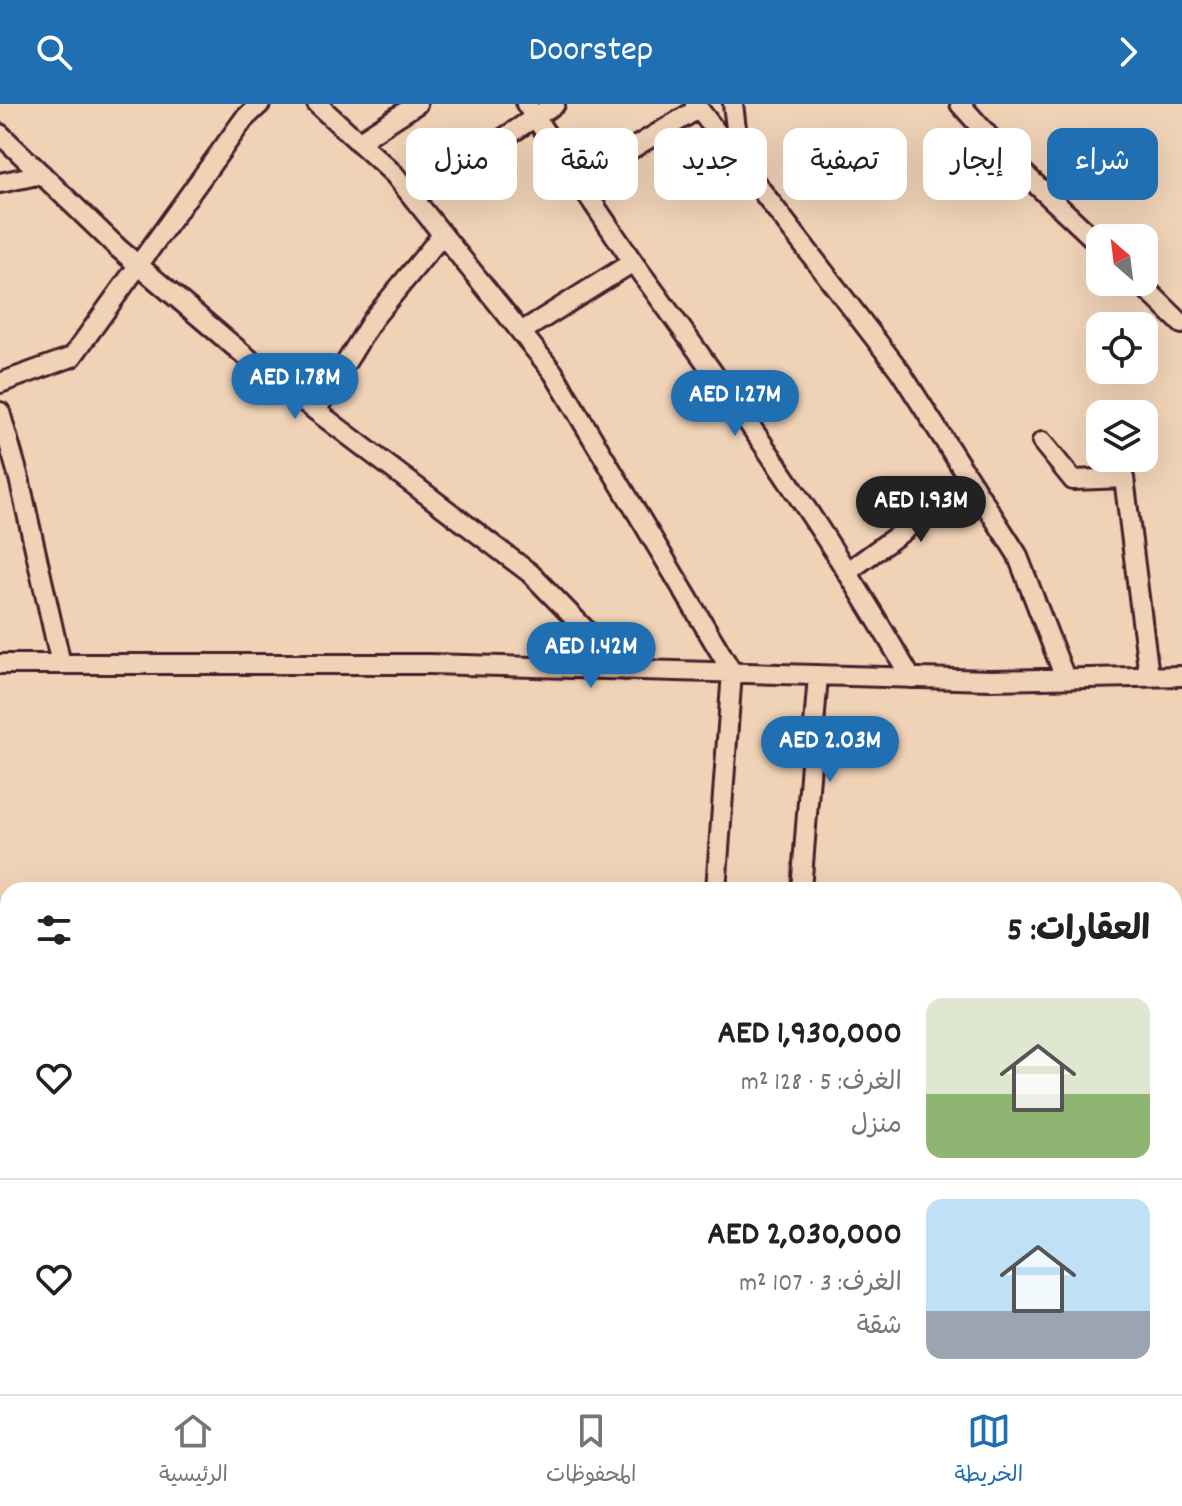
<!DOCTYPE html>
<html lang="ar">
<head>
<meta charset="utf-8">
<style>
	:root { --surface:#fff; --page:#f6f6f6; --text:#222; --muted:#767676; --line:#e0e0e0; --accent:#1f6fb2 }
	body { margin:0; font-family:Dekko,"Playpen Sans Arabic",sans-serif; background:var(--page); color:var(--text); direction:rtl; height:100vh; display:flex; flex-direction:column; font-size:30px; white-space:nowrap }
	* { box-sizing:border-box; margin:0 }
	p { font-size:26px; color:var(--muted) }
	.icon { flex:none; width:44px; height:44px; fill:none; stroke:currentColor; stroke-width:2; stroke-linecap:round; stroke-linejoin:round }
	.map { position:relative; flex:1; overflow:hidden; direction:ltr }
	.panel { position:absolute; left:0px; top:778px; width:1182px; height:512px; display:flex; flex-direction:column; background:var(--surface); border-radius:24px 24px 0 0; box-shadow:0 8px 32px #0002; direction:rtl }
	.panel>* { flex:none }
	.top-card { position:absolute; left:24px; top:24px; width:1134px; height:72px; direction:rtl; display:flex; gap:16px }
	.needle { width:52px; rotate:332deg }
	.tools { position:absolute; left:1086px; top:120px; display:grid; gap:16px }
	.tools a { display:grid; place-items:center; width:72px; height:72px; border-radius:16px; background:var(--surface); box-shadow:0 8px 32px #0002; font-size:40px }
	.price { position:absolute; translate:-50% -68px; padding:0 18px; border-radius:28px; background:var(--accent); color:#fff; font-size:26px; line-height:52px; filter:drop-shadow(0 2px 4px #0008) }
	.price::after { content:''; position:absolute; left:50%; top:48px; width:24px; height:18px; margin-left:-12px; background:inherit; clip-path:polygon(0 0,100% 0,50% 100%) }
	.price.on { background:#222; color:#fff }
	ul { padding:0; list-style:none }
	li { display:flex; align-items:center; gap:24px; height:200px; padding:0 32px }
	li+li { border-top:2px solid var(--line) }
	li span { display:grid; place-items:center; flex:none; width:224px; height:160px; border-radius:16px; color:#555 }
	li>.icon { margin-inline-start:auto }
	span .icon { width:96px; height:96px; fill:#fffc; stroke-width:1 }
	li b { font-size:34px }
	h2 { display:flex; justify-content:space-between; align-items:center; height:96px; padding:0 32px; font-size:34px }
	.chip { padding:0 28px; border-radius:16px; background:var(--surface); box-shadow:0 8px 32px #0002; font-size:28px; line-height:72px }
	.chip.on { background:var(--accent); color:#fff }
	header { display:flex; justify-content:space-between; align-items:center; height:104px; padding:0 32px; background:var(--accent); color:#fff; font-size:36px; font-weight:600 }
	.menu { display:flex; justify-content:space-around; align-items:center; height:112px; border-top:2px solid var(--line); background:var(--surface); font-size:22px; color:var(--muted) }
	.menu a { display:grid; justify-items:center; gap:4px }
	.menu .on { color:var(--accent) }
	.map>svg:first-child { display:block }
	.built { fill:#eccbc4 }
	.green { fill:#addfa0; stroke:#7c7f66; stroke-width:2 }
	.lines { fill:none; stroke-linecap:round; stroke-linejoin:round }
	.street-casing { stroke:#4a1f2b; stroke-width:24 }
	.secondary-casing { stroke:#4a1f2b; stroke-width:32 }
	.path { stroke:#4a1f2b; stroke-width:4; stroke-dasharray:2 6; stroke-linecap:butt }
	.street { stroke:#f0d3b7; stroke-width:18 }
	.secondary { stroke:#f0d3b7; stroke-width:26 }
</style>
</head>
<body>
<header><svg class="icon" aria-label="forward" viewBox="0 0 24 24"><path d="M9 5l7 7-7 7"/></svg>Doorstep<svg class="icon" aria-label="search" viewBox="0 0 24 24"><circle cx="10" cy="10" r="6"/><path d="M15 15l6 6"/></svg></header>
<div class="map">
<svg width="1182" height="1290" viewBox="0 0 1182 1290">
	<rect width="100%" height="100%" fill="#f0d3b7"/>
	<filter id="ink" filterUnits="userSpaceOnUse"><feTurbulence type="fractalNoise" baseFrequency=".0125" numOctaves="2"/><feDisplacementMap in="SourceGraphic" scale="16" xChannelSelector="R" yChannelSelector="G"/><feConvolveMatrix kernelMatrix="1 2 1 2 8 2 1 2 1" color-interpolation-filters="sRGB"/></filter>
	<g filter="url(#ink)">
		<path class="built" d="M 0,1186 L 8,1188 L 8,1282 L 378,1282 L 410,1290 L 0,1290 Z"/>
		<path class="green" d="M 0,1268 L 8,1270 L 8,1282 L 58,1282 L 92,1290 L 0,1290 Z"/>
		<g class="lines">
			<g class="street-casing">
				<path id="street" d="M 317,0 L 394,70 L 553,268 L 732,568 L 716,786
					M 526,0 L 633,158
					M 695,0 L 900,267 L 1017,450 L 1065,574
					M 733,0 L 740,57
					M 960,0 L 1010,56 L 1100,141
					M 0,30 L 118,144 L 262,266 L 530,469 L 625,566
					M 358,38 L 417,0
					M 578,77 L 698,5
					M 0,79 L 42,70
					M 413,94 L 555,0
					M 1139,178 L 1182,220
					M 521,228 L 633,158 C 732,293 828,429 911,574
					M 0,279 L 72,253 L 244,15 L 260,0
					M 316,307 L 373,215 L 442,131
					M 0,308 L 19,374 L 61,560
					M 1042,338 L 1073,376 L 1124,374 L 1149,572
					M 847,468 L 971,378
					M 0,560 L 429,560 L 990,576 L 1182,572
					M 801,786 L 818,571
					M 1174,1085 L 1182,1083
					M 1174,1167 L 1182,1164
					M 0,1245 L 8,1247
					M 145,1282 L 177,1290
					M 352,1290 L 354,1282"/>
			</g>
			<g class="secondary-casing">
				<path id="secondary" d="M 0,1092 L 8,1094
					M 0,1132 L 8,1134
					M 1174,1223 L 1182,1221
					M 1174,1256 L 1182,1254
					M 589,1282 L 620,1290
					M 791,1282 L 843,1288 L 938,1282
					M 1055,1290 L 1083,1282"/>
			</g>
			<path class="path" d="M 80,1282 L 112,1290
				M 109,1290 L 111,1282"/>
			<use href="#street" class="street"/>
			<use href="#secondary" class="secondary"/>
		</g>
	</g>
</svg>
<div class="tools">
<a><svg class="needle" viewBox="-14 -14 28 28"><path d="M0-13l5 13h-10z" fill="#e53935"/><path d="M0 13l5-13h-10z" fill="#767676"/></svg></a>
<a><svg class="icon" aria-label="locate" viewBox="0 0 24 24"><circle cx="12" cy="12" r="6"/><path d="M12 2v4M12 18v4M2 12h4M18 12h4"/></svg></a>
<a><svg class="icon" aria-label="layers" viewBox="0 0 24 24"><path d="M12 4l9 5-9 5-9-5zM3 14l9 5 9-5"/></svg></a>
</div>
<b class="price" style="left:295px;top:317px">AED 1.78M</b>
<b class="price" style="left:735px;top:334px">AED 1.27M</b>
<b class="price on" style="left:921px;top:440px">AED 1.93M</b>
<b class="price" style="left:591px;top:586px">AED 1.42M</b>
<b class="price" style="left:830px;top:680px">AED 2.03M</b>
<div class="top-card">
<a class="chip on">شراء</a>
<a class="chip">إيجار</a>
<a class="chip">تصفية</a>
<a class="chip">جديد</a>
<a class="chip">شقة</a>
<a class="chip">منزل</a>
</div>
<section class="panel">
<h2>العقارات: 5<svg class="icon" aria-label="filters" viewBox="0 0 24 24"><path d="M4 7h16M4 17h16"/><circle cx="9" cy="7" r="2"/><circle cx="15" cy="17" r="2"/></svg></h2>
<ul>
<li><span style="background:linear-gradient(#dfe7d0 60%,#8fb573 0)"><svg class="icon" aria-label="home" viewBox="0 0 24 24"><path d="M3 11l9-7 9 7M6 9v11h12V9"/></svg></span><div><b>AED 1,930,000</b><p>الغرف: 5 · 128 m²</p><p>منزل</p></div><svg class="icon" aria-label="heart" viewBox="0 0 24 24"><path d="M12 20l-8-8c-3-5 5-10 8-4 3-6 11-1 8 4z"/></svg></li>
<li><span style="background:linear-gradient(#bfe0f5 70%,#9aa5b1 0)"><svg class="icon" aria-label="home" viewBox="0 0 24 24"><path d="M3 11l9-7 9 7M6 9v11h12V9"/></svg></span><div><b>AED 2,030,000</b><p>الغرف: 3 · 107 m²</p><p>شقة</p></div><svg class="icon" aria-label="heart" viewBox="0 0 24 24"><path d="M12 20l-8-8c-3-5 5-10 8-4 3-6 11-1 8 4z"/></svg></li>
</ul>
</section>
</div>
<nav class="menu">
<a class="on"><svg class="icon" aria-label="map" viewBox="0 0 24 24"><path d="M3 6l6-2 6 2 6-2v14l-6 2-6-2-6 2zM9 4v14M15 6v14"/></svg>الخريطة</a>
<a><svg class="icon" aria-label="saved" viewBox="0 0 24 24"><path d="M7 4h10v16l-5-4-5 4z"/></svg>المحفوظات</a>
<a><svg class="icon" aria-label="home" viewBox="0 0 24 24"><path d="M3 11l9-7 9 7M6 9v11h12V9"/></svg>الرئيسية</a>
</nav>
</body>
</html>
